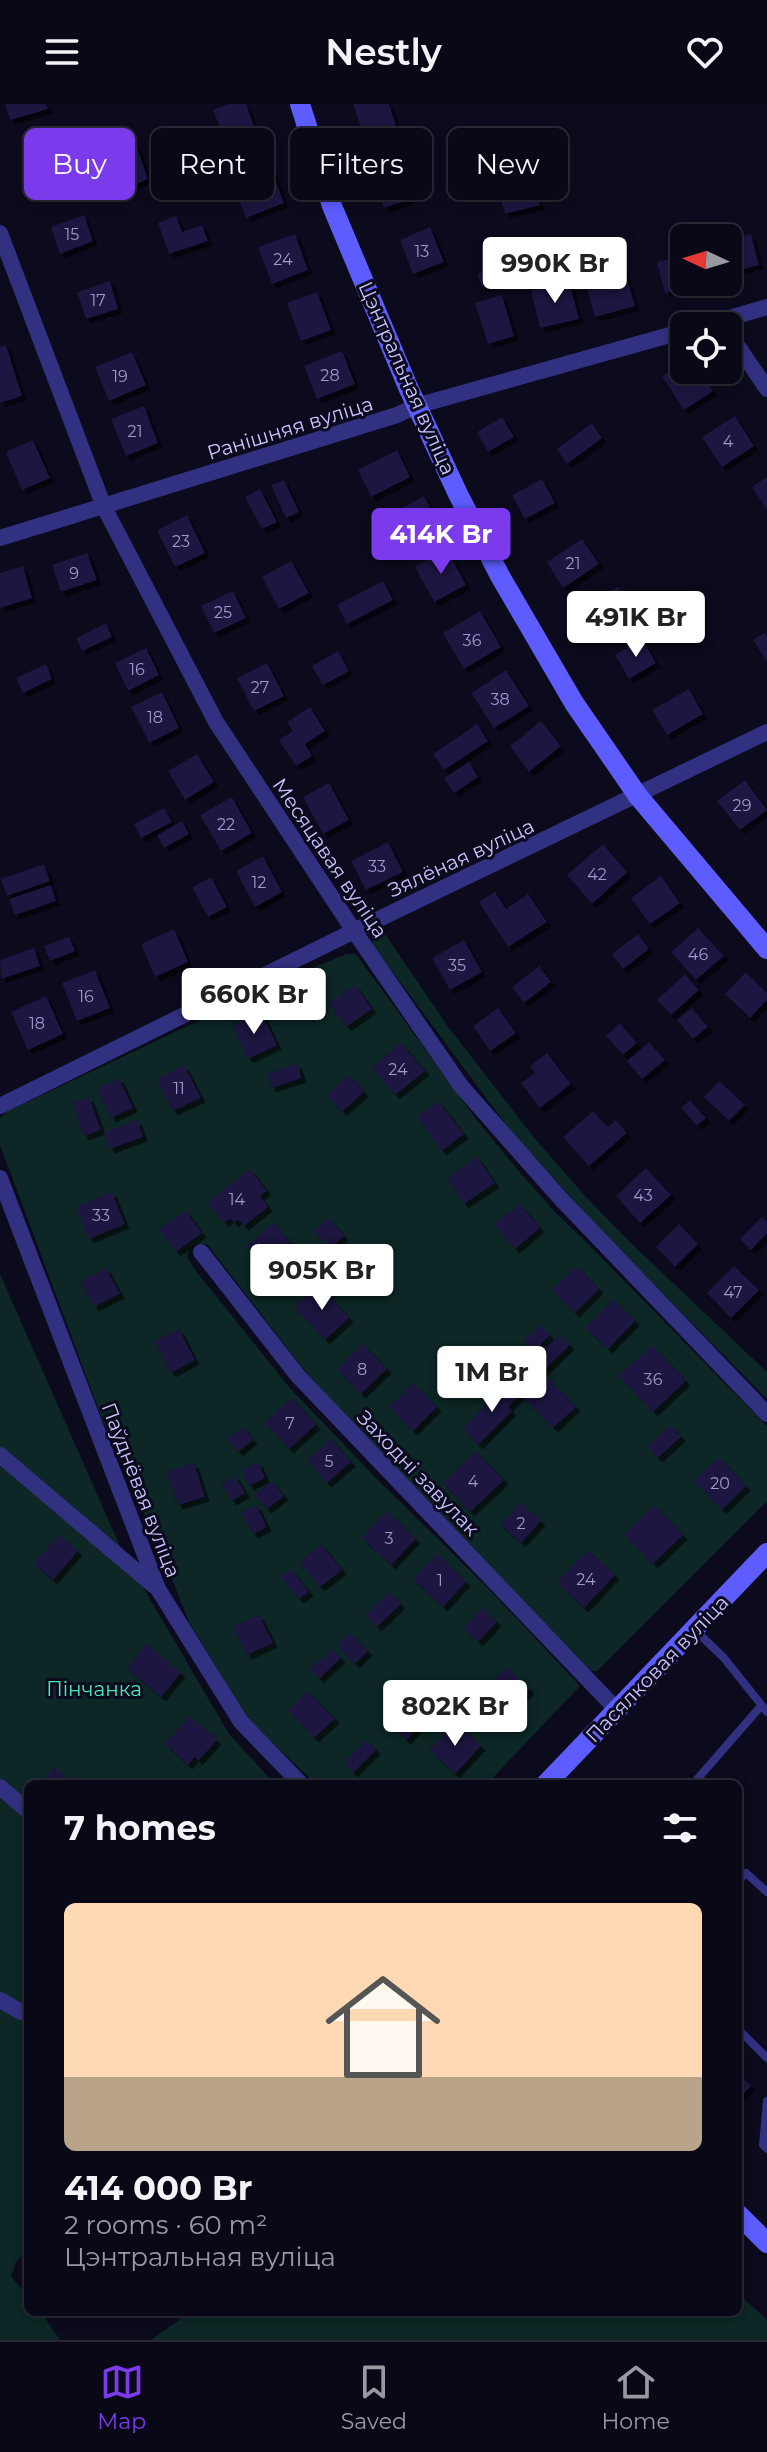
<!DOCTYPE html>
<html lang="en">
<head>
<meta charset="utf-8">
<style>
	:root { --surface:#090816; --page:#171623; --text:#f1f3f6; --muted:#999aa1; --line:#292935; --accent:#7c3aed }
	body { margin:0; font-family:Montserrat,sans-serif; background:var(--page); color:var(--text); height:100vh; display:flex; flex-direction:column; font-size:30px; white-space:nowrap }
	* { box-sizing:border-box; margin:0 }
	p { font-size:26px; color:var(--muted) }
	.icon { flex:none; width:44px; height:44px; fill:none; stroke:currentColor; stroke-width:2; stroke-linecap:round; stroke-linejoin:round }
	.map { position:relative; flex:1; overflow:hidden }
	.drawer { position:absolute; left:24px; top:1676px; width:718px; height:536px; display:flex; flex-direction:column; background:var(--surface); border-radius:12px; box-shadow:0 4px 12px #0003,0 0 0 2px var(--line) }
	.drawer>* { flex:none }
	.banner { position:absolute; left:24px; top:24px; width:720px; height:72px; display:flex; gap:16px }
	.needle { width:52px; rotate:274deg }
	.buttons { position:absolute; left:670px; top:120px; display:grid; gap:16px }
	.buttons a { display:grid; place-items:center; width:72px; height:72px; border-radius:12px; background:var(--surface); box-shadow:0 4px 12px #0003,0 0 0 2px var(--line); font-size:40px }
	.price { position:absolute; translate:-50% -68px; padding:0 18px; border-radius:8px; background:#fff; color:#222; font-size:26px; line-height:52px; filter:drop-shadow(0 2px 4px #0008) }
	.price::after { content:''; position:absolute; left:50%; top:48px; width:24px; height:18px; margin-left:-12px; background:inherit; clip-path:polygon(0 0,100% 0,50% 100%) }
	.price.current { background:var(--accent); color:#fff }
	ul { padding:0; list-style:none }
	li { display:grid; align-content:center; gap:16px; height:424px; padding:0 40px }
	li+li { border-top:2px solid var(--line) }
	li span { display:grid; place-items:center; height:248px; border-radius:12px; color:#555 }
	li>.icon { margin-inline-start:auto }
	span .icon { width:144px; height:144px; fill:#fffc; stroke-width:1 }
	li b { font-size:34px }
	h2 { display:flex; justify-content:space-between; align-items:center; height:96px; padding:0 40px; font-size:34px }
	.chip { padding:0 28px; border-radius:12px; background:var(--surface); box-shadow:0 4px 12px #0003,0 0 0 2px var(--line); font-size:28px; line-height:72px }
	.chip.current { background:var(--accent); color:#fff }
	header { display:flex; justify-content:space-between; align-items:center; height:104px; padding:0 40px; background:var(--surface); font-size:36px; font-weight:600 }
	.tab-bar { display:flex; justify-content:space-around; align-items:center; height:112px; border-top:2px solid var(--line); background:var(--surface); font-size:22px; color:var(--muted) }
	.tab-bar a { display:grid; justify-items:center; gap:4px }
	.tab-bar .current { color:var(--accent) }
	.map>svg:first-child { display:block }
	.green { fill:#0c2725 }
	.building { fill:#1c143f; filter:url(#shadow) }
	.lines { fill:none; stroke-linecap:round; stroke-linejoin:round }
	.lane { stroke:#323080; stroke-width:8 }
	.street { stroke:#323080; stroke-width:16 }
	.secondary { stroke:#5d5cff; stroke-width:20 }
	.labels { text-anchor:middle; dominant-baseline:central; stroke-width:6; stroke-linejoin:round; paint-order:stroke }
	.number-label { font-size:16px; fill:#9f99cf }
	.street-label { font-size:20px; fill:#cbc5ff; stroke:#0c0a1d }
	.park-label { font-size:20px; fill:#48e8bd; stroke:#0c0a1d }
</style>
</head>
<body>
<header><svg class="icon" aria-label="menu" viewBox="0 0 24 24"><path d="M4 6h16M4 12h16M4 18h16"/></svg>Nestly<svg class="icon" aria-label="heart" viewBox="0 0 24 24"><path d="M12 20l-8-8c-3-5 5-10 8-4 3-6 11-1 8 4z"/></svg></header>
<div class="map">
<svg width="767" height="2236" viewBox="0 0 767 2236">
	<defs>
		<filter id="shadow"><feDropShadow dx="4.5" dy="4.5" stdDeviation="0" flood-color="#0009"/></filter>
	</defs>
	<rect width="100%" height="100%" fill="#0c0a1d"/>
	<path class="green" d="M 383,827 L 449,924 L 536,1036 L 586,1093 L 633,1141 L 767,1268 L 767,1295 L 605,1131 L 510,1026 L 372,840 L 373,833 Z
		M 346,850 L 355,850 L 361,857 L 476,1015 L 517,1065 L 553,1106 L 591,1143 L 767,1322 L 767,1397 L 597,1567 L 591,1567 L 364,1332 L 305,1267 L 207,1140 L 197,1140 L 189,1145 L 187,1153 L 196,1167 L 290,1284 L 377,1375 L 487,1483 L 580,1582 L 487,1680 L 316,1680 L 249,1617 L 189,1518 L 164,1455 L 104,1320 L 0,1041 L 0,1014 L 8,1007 L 293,872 Z
		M 0,1170 L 123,1449 L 229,1630 L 275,1680 L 28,1680 L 28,2144 L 17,2157 L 11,2172 L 28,2193 L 28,2208 L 41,2208 L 60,2236 L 0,2236 Z
		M 738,2189 L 767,2216 L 767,2236 L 151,2236 L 190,2208 L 738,2208 Z"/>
	<path class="building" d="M 5,0 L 46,0 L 48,5 L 10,16 Z
		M 229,0 L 246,0 L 258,33 L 228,44 L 213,6 Z
		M 353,0 L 389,0 L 396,21 L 364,32 Z
		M 394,38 L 413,94 L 384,104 L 365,48 Z
		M 136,41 L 148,75 L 134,81 L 121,46 Z
		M 61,42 L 76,84 L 41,96 L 26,54 Z
		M 217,44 L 222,58 L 176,74 L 171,60 Z
		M 269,59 L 284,99 L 246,114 L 231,74 Z
		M 534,81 L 540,101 L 505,110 L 499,90 Z
		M 84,111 L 93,137 L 60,150 L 51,123 Z
		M 176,112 L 182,128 L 202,121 L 208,137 L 169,150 L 158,119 Z
		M 430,123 L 444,158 L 413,170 L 400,136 Z
		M 295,130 L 308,166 L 272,180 L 258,143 Z
		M 751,130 L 759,161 L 728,169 L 728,136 Z
		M 684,151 L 684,178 L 695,178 L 696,181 L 665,189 L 657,158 Z
		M 503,161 L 508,175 L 482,183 L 477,170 Z
		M 623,162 L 635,202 L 595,213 L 584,174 Z
		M 110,177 L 118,205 L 86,215 L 77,188 Z
		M 569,177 L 579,215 L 540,224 L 531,187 Z
		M 317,188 L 331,226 L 301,237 L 287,199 Z
		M 502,191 L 514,232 L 488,240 L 475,199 Z
		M 6,241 L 22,292 L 0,299 L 0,243 Z
		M 342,247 L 355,280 L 317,295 L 304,262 Z
		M 132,248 L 146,281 L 109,297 L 95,263 Z
		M 684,257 L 684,266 L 699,266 L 713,287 L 684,306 L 662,272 Z
		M 144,302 L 158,339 L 126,352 L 111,315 Z
		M 735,312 L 754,342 L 722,363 L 702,333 Z
		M 502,313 L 514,333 L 488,348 L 477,328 Z
		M 592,319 L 602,334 L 567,360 L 557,345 Z
		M 33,336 L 50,374 L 22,386 L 6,348 Z
		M 397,346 L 410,373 L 371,393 L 358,366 Z
		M 767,373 L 767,406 L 752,383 Z
		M 542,375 L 555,399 L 525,415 L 512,391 Z
		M 284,376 L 299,408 L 286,414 L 271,381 Z
		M 260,385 L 277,418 L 262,425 L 245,393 Z
		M 424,392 L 441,425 L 411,441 L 394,408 Z
		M 187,411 L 205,449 L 175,463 L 157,426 Z
		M 582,435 L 599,460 L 563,484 L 547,458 Z
		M 447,445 L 466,481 L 434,498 L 415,463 Z
		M 87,449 L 97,476 L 61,488 L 52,461 Z
		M 291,457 L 309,489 L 279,505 L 262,473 Z
		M 23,462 L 32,494 L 0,504 L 0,469 Z
		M 383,477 L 393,496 L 347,520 L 337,501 Z
		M 618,483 L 631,508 L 594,527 L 581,502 Z
		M 233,487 L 246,514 L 214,529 L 201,502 Z
		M 480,507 L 501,543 L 464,565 L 443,529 Z
		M 106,519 L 112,533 L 82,547 L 76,534 Z
		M 764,529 L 767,533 L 767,558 L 753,536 Z
		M 642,535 L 656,559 L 629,575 L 615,551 Z
		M 146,544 L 159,571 L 128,587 L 115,559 Z
		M 338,547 L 349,567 L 323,581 L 312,562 Z
		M 267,559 L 284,592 L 254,607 L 237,574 Z
		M 46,560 L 52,575 L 23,589 L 16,574 Z
		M 506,566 L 529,602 L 494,624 L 471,589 Z
		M 689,585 L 703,610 L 667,631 L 652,606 Z
		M 162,588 L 179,624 L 149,639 L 131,603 Z
		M 310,603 L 325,627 L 305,640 L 312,652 L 296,662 L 279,636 L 293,627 L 287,618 Z
		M 541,617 L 561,642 L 529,668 L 510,642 Z
		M 477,620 L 488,637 L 444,666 L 433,650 Z
		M 197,650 L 214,678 L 185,696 L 168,667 Z
		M 469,658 L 478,673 L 454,689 L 444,674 Z
		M 745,676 L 767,706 L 740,726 L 717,697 Z
		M 329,679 L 349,716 L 323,730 L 303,693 Z
		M 232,693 L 252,729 L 221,747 L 200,711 Z
		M 164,704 L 172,718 L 141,734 L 134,720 Z
		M 182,717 L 189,730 L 164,744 L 157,731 Z
		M 388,738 L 403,768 L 366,786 L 351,757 Z
		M 603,740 L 627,768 L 592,800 L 567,771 Z
		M 263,752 L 282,788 L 255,803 L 236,767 Z
		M 44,760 L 50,777 L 7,792 L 1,775 Z
		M 661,772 L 680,799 L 650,820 L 631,794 Z
		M 211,773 L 227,803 L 208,813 L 192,783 Z
		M 51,781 L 56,797 L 15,811 L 9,795 Z
		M 495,788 L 506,805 L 528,790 L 547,818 L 508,843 L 479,798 Z
		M 698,824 L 724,852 L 696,876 L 671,848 Z
		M 174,825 L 188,858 L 155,873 L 141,840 Z
		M 638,830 L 649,845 L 623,865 L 612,850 Z
		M 69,833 L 75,847 L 50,857 L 44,842 Z
		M 464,836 L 482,868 L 450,886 L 432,854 Z
		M 34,844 L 40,862 L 1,875 L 0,856 Z
		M 539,862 L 551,878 L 524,899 L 512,883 Z
		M 95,866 L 110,904 L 77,917 L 62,879 Z
		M 746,868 L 767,889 L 767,896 L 750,914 L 725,890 Z
		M 685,870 L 699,886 L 671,911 L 657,896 Z
		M 355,881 L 372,905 L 346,923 L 329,899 Z
		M 46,892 L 63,930 L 28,946 L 11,908 Z
		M 498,904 L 516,929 L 490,947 L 473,922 Z
		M 692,904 L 708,923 L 693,935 L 677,916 Z
		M 261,908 L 277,941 L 248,955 L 232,922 Z
		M 620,919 L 637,939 L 623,951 L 606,932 Z
		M 649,938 L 665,956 L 642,975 L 627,957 Z
		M 401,939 L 425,967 L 395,991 L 372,963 Z
		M 547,949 L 571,980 L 540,1004 L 521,979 L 535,969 L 530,962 Z
		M 297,960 L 302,974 L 271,984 L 267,970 Z
		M 184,961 L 201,994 L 173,1007 L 157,975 Z
		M 349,971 L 364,988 L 342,1008 L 327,991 Z
		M 119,974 L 133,1004 L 111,1014 L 97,984 Z
		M 719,977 L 745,1001 L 729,1017 L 704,993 Z
		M 89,993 L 101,1026 L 84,1032 L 72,999 Z
		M 690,996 L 706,1014 L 697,1022 L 681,1004 Z
		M 438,997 L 464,1030 L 442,1047 L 417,1013 Z
		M 593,1007 L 608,1023 L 616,1016 L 627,1029 L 589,1062 L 563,1033 Z
		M 137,1016 L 143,1033 L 110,1045 L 104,1029 Z
		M 477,1053 L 495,1079 L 464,1100 L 447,1074 Z
		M 646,1064 L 671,1091 L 640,1119 L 616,1092 Z
		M 250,1065 L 267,1087 L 260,1092 L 268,1103 L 244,1122 L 238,1115 L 234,1119 L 230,1114 L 224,1119 L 208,1098 Z
		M 112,1088 L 125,1120 L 89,1135 L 76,1103 Z
		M 520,1100 L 540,1124 L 515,1145 L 494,1120 Z
		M 186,1107 L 202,1129 L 176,1148 L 159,1125 Z
		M 762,1113 L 767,1118 L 767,1129 L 751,1146 L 740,1135 Z
		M 329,1114 L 344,1132 L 330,1144 L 314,1126 Z
		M 273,1119 L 303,1153 L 277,1176 L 247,1142 Z
		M 679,1120 L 698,1140 L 675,1163 L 656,1143 Z
		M 577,1162 L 599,1185 L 575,1209 L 552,1186 Z
		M 734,1162 L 759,1186 L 731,1214 L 707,1189 Z
		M 106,1164 L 120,1190 L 94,1203 L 81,1177 Z
		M 320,1181 L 349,1214 L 325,1236 L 295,1203 Z
		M 613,1195 L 635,1217 L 608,1245 L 586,1224 Z
		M 540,1221 L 550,1231 L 534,1247 L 524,1237 Z
		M 179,1225 L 195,1256 L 171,1269 L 155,1237 Z
		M 559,1231 L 570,1241 L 534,1276 L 524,1265 Z
		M 363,1240 L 387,1265 L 361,1290 L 337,1265 Z
		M 652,1241 L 686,1277 L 653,1308 L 619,1272 Z
		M 546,1272 L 576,1303 L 553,1324 L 524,1294 Z
		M 509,1278 L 521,1290 L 508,1303 L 512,1307 L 478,1341 L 463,1325 Z
		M 413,1279 L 437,1303 L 413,1327 L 389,1303 Z
		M 292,1294 L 316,1321 L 289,1345 L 265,1318 Z
		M 670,1321 L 681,1333 L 658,1354 L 647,1343 Z
		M 243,1323 L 253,1336 L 238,1348 L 228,1334 Z
		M 331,1335 L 351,1358 L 327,1379 L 307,1356 Z
		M 476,1347 L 504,1376 L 470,1408 L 443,1379 Z
		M 719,1353 L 746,1382 L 722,1406 L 694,1377 Z
		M 258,1358 L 265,1374 L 249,1382 L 242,1366 Z
		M 194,1359 L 205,1393 L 178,1401 L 167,1368 Z
		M 235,1372 L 245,1389 L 232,1397 L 222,1380 Z
		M 272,1377 L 284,1392 L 267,1405 L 255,1391 Z
		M 521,1399 L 541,1417 L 521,1439 L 501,1421 Z
		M 256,1401 L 267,1423 L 253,1430 L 241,1408 Z
		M 654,1401 L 683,1431 L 653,1460 L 624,1431 Z
		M 387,1407 L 416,1435 L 391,1461 L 362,1434 Z
		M 59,1431 L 78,1447 L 53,1476 L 34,1460 Z
		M 321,1440 L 342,1466 L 320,1483 L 300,1458 Z
		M 588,1446 L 615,1471 L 584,1504 L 557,1478 Z
		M 437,1450 L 466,1478 L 443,1503 L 413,1475 Z
		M 291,1465 L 309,1488 L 299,1495 L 281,1473 Z
		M 389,1488 L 401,1500 L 377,1523 L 366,1511 Z
		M 483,1504 L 497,1518 L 478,1538 L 464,1523 Z
		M 259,1511 L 273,1539 L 247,1551 L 233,1523 Z
		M 350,1529 L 368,1547 L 355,1560 L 337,1541 Z
		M 146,1540 L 181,1569 L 161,1593 L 127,1564 Z
		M 332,1545 L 341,1554 L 319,1575 L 310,1565 Z
		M 506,1563 L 530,1585 L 506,1611 L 482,1589 Z
		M 308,1587 L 335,1615 L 314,1634 L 288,1606 Z
		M 398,1601 L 420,1622 L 406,1636 L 384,1615 Z
		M 190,1612 L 217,1636 L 198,1657 L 195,1653 L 188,1661 L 165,1640 Z
		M 455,1618 L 481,1642 L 455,1670 L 430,1646 Z
		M 366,1636 L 376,1646 L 353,1669 L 344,1659 Z
		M 54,1663 L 75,1680 L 40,1680 Z
		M 738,1969 L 751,1982 L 738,1996 Z"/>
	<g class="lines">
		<path class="lane" d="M 695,1526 L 724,1554 L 767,1608
			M 693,1680 L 761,1602
			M 738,1777 L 746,1769 L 767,1788
			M 738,1925 L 767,1954
			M 767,1997 L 763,2041 L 767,2045"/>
		<path class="street" d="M 0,129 L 104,403 L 216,618 L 354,827 L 461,982 L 561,1095 L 767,1310
			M 702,222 L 767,203
			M 728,228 L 767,285
			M 0,434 L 397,311 L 416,302 L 684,227
			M 0,1002 L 354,827 L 767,628
			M 0,1074 L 158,1485 L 241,1618 L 301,1680
			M 201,1148 L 298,1272 L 618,1607
			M 0,1351 L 154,1482
			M 0,1683 L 28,1707
			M 0,1896 L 21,1908 L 28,1908"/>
		<path class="secondary" d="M 300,0 L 332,102 L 408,283 L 458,390 L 500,472 L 574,599 L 638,692 L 767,845
			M 546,1680 L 767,1449
			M 738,2110 L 767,2139"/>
	</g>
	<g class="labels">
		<g class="number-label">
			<text x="72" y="130">15</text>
			<text x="422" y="147">13</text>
			<text x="283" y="155">24</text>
			<text x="98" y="196">17</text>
			<text x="330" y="271">28</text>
			<text x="120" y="272">19</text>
			<text x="135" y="327">21</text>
			<text x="728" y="337">4</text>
			<text x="181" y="437">23</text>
			<text x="573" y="459">21</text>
			<text x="74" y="469">9</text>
			<text x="223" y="508">25</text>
			<text x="472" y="536">36</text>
			<text x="137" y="565">16</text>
			<text x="260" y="583">27</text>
			<text x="500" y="595">38</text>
			<text x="155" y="613">18</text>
			<text x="742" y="701">29</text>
			<text x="226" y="720">22</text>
			<text x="377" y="762">33</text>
			<text x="597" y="770">42</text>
			<text x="259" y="778">12</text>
			<text x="698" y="850">46</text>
			<text x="457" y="861">35</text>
			<text x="86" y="892">16</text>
			<text x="37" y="919">18</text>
			<text x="398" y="965">24</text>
			<text x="179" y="984">11</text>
			<text x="643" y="1091">43</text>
			<text x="237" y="1095">14</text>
			<text x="101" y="1111">33</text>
			<text x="733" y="1188">47</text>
			<text x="362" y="1265">8</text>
			<text x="653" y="1275">36</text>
			<text x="290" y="1319">7</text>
			<text x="329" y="1357">5</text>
			<text x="473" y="1377">4</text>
			<text x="720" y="1379">20</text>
			<text x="521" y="1419">2</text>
			<text x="389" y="1434">3</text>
			<text x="586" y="1475">24</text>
			<text x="440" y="1476">1</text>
		</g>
		<g class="street-label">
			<text transform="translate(407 274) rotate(66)">Цэнтральная вуліца</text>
			<text transform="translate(290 324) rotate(-17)">Ранішняя вуліца</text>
			<text transform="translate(330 754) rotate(56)">Месяцавая вуліца</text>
			<text transform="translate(461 754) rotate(-25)">Зялёная вуліца</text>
			<text transform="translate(418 1369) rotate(46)">Заходні завулак</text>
			<text transform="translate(141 1386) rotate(69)">Паўднёвая вуліца</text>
			<text transform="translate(657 1565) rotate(-46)">Пасялковая вуліца</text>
		</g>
		<g class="park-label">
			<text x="94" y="1585">Пінчанка</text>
		</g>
	</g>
</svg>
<div class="buttons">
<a><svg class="needle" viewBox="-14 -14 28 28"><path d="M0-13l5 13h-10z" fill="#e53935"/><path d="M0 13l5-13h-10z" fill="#999aa1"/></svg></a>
<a><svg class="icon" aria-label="locate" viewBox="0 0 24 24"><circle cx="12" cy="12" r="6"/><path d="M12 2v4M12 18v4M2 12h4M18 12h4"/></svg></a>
</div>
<b class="price" style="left:555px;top:201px">990K Br</b>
<b class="price current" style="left:441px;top:472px">414K Br</b>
<b class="price" style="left:636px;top:555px">491K Br</b>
<b class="price" style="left:254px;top:932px">660K Br</b>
<b class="price" style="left:322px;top:1208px">905K Br</b>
<b class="price" style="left:492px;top:1310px">1M Br</b>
<b class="price" style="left:455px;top:1644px">802K Br</b>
<div class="banner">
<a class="chip current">Buy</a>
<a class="chip">Rent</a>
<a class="chip">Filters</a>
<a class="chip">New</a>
</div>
<section class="drawer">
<h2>7 homes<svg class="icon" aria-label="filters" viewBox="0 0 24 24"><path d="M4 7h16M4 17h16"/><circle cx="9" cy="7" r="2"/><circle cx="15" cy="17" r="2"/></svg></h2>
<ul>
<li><span style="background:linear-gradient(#ffd9b3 70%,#b9a48a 0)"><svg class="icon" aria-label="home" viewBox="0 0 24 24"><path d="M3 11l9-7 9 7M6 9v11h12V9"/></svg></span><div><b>414 000 Br</b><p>2 rooms · 60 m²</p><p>Цэнтральная вуліца</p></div></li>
</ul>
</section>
</div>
<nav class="tab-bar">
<a class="current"><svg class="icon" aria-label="map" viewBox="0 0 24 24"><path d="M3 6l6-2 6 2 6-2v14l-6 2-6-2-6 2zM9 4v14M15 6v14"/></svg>Map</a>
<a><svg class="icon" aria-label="saved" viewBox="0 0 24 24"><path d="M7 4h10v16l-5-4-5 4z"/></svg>Saved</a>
<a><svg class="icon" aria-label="home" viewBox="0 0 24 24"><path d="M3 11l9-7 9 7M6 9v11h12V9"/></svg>Home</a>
</nav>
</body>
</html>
